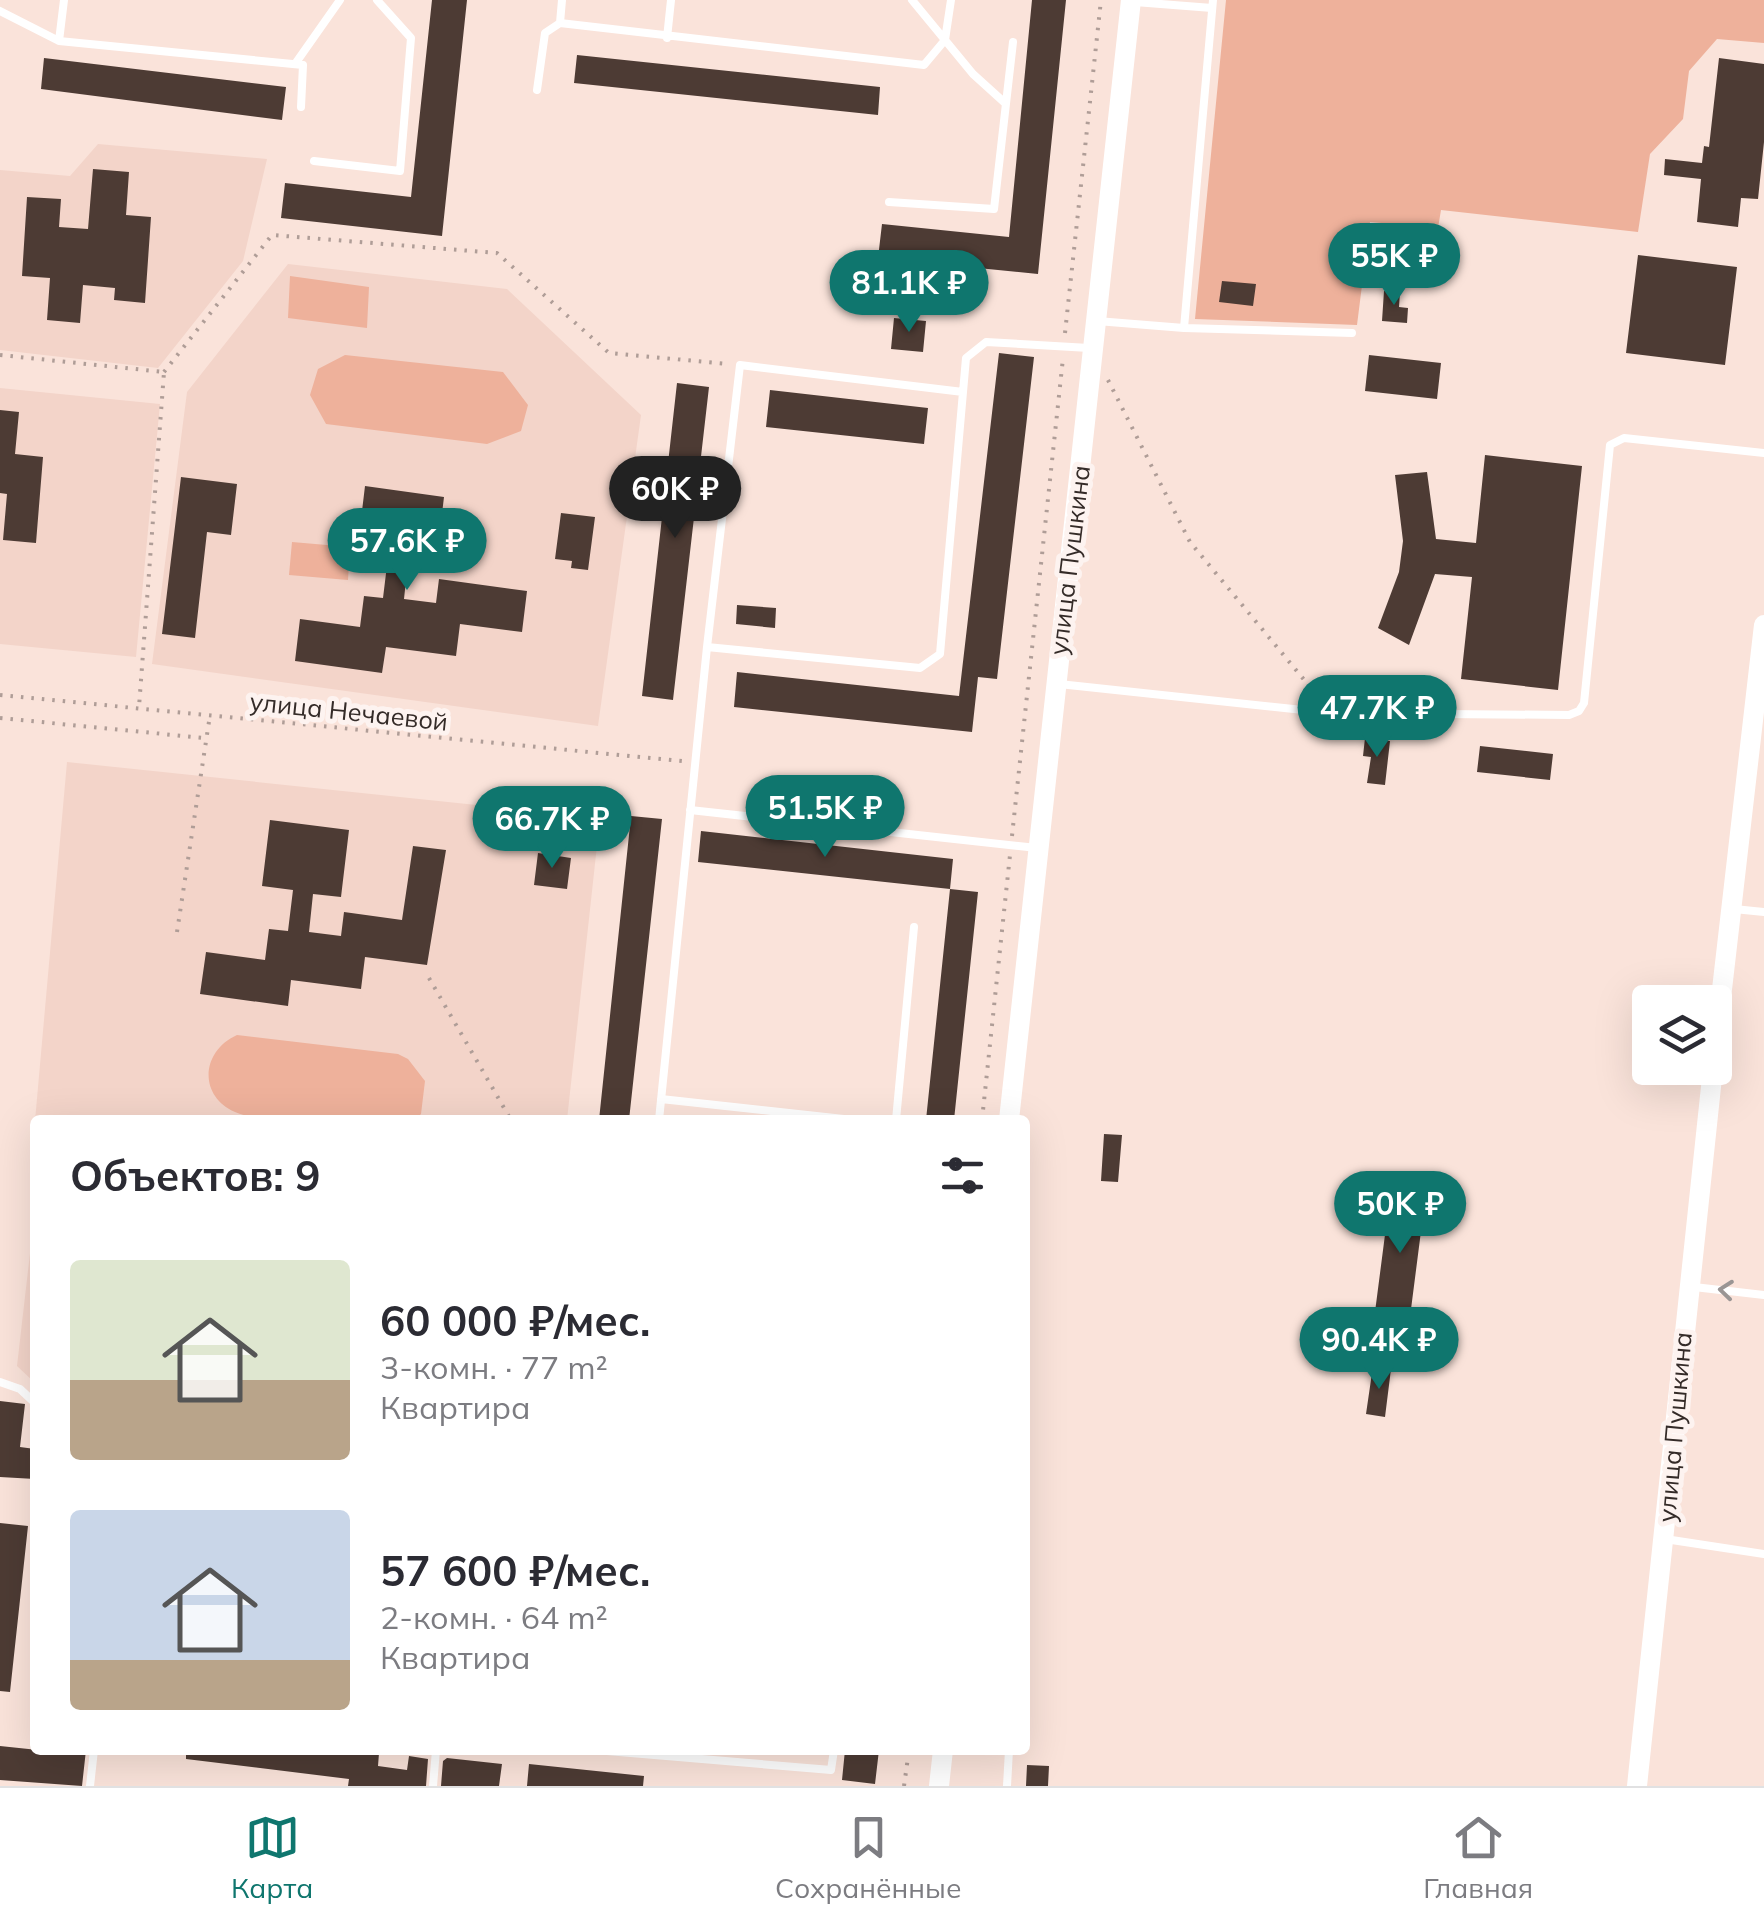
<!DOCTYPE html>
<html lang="ru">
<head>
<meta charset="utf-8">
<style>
	:root { --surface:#fff; --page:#f2f2f3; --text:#2b2b33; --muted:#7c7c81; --line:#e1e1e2; --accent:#0f766e }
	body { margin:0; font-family:Mulish,sans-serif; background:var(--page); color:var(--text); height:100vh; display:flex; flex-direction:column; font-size:38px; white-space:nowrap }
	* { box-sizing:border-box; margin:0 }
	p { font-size:32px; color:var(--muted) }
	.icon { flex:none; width:55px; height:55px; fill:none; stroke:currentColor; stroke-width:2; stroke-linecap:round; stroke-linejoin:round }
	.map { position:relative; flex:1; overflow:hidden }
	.drawer { position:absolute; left:30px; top:1115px; width:1000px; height:640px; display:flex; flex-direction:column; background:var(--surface); border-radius:10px; box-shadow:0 10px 40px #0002 }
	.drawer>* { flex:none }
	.buttons { position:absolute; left:1632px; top:985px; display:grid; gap:20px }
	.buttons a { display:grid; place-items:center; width:100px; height:100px; border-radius:10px; background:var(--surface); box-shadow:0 10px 40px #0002; font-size:50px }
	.price { position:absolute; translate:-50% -85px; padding:0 22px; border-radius:35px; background:var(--accent); color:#fff; font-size:32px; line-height:65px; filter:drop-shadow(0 2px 5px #0008) }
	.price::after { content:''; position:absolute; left:50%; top:60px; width:30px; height:22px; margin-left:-15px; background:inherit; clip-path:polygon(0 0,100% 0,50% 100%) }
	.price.current { background:#222; color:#fff }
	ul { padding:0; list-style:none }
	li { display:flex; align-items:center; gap:30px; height:250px; padding:0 40px }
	li span { display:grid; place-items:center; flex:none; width:280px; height:200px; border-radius:10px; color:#555 }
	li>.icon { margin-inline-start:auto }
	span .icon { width:120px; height:120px; fill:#fffc; stroke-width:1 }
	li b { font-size:42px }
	h2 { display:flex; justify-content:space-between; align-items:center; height:120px; padding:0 40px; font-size:42px }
	.tab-bar { display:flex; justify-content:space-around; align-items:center; height:140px; border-top:2px solid var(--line); background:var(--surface); font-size:28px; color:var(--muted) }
	.tab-bar a { display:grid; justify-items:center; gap:5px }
	.tab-bar .current { color:var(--accent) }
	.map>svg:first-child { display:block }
	.built { fill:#f3d4c9 }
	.green { fill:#eeb19b }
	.building { fill:#4d3b34 }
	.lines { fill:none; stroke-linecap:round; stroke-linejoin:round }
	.path { stroke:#af9d97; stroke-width:4; stroke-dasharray:2.5 8; stroke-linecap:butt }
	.lane { stroke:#fff; stroke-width:8 }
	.secondary { stroke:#fff; stroke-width:20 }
	.oneway { stroke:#9a9594 }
	.labels { text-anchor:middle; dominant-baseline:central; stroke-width:10; stroke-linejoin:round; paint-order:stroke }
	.street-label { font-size:25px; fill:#342b28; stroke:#fdf3f0 }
</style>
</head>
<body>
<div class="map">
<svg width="1764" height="1786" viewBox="0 0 1764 1786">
	<rect width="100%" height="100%" fill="#fae3da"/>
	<path class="built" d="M 98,144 L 267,159 L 243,261 L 158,368 L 0,350 L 0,170 L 70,176 Z
		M 288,264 L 507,289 L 641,415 L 598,726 L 152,664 L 187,392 Z
		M 0,388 L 160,404 L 136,657 L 0,644 Z
		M 67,762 L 600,818 L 567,1120 L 35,1120 L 34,1132 Z
		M 35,1210 L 35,1383 L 17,1366 Z"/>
	<path class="green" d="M 1226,0 L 1764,0 L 1764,43 L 1717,39 L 1689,71 L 1683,119 L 1650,154 L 1638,232 L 1441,210 L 1438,228 L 1370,222 L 1357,325 L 1195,319 Z
		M 290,276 L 369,287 L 367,328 L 288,318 Z
		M 345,355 L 503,372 L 528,405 L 521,431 L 487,444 L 326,424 L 310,395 L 318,369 Z
		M 292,542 L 350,547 L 348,580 L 289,575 Z
		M 237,1035 L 398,1054 L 408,1059 L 425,1081 L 421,1114 L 415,1120 C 373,1120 270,1127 235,1112 C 198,1096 201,1051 237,1035 Z"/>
	<path class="building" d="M 432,0 L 467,0 L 442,236 L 281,218 L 285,183 L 411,197 Z
		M 1032,0 L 1066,0 L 1038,274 L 878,258 L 882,224 L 1009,237 Z
		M 577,55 L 880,87 L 878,115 L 574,83 Z
		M 44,58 L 286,87 L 282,120 L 41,89 Z
		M 1719,58 L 1764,64 L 1764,142 L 1758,199 L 1741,198 L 1738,227 L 1697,222 L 1701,179 L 1664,175 L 1665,159 L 1702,163 L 1704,146 L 1709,147 Z
		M 93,169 L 129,172 L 126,215 L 151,217 L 145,303 L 114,300 L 115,288 L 83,285 L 80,323 L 47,320 L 50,278 L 22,276 L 27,197 L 61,199 L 59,227 L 88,229 Z
		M 1638,255 L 1737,267 L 1725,365 L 1626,353 Z
		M 1222,281 L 1256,284 L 1253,306 L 1219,302 Z
		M 1384,291 L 1400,292 L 1399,307 L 1408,308 L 1407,323 L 1382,321 Z
		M 894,318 L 926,321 L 923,352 L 891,349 Z
		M 999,353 L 1034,357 L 997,679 L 978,677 L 972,732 L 734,707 L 737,672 L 959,696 Z
		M 1369,355 L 1441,363 L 1437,399 L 1365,391 Z
		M 677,383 L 709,387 L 673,700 L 642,696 Z
		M 770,390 L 928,408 L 924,444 L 766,427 Z
		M 0,410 L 19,412 L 15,454 L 43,457 L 36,543 L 3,540 L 7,494 L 0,493 Z
		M 1485,455 L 1582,466 L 1558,690 L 1461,679 L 1472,577 L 1435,574 L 1409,645 L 1378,628 L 1399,572 L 1403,541 L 1395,475 L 1427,472 L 1436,539 L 1476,543 Z
		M 181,477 L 237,484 L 231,535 L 207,532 L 195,638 L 162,634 Z
		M 365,486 L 444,497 L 436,564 L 408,561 L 404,599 L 436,603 L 439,579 L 527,591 L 522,632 L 460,624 L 456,656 L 386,647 L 382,673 L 295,661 L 300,619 L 360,627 L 364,596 L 383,598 L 388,557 L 357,553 Z
		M 561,513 L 595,517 L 588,570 L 571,568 L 572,561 L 555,559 Z
		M 737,605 L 776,608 L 775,628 L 736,624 Z
		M 1365,738 L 1390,741 L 1385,785 L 1367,783 L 1371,757 L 1363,756 Z
		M 1480,746 L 1553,754 L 1550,780 L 1477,772 Z
		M 631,816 L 662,819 L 629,1120 L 599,1120 Z
		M 270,820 L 349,830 L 341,897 L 313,894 L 309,932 L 341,936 L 344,912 L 402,920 L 413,846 L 446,850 L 427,965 L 365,957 L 361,989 L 291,980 L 288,1006 L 200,994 L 206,952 L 265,960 L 269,929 L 288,931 L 293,890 L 262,886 Z
		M 701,831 L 953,859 L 950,889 L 698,862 Z
		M 538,853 L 571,858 L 567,889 L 534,885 Z
		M 950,889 L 978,892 L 954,1120 L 926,1120 Z
		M 1104,1134 L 1122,1135 L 1118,1182 L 1101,1181 Z
		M 1390,1196 L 1425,1200 L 1410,1317 L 1375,1312 Z
		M 1373,1366 L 1391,1369 L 1385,1417 L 1366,1414 Z
		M 0,1401 L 25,1404 L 20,1447 L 35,1449 L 35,1479 L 0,1477 Z
		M 0,1523 L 28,1526 L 10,1692 L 0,1691 Z
		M 0,1746 L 57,1752 L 86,1750 L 82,1786 L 0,1780 Z
		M 186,1750 L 356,1750 L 379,1753 L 378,1766 L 407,1770 L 409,1756 L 428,1759 L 426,1786 L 348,1786 L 349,1779 L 186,1759 Z
		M 845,1750 L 879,1750 L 875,1784 L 842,1780 Z
		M 447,1758 L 502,1764 L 499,1786 L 441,1786 L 443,1761 Z
		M 529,1764 L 644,1776 L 643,1786 L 527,1786 Z
		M 1027,1765 L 1049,1766 L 1048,1786 L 1026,1786 Z"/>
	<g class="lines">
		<path class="path" d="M 1065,333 L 1101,0
			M 0,355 L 164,372 L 139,707
			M 164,372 L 272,235 L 497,253 L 609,353 L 728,364
			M 1108,380 L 1190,542 L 1320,699
			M 0,695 L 682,761
			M 0,718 L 204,738
			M 1012,836 L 1063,358
			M 177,932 L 210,715
			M 429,978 L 511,1120
			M 982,1120 L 1010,855
			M 904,1786 L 909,1750"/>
		<path class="lane" d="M 912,0 L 973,74 L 1005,103
			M 1135,2 L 1212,8
			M 0,11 L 59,41 L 303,65 L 301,107
			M 560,23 L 562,0
			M 667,38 L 671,0
			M 59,41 L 64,0
			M 295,64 L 340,0
			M 537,90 L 545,33 L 560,23 L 924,65 L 945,40 L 951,0
			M 314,161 L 400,171 L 411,38 L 377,0
			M 889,202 L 994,209 L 1013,42
			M 1097,321 L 1184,328 L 1352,333
			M 1184,328 L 1213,0
			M 963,392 L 740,365 L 707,647 L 920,668 L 940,654 L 963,392 L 966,358 L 986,342 L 1089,348
			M 1059,684 L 1331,713 L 1569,715 L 1579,711 L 1584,703 L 1610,445 L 1624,438 L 1764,453
			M 690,810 L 1037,848
			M 1734,909 L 1764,912
			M 661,1099 L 853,1120
			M 659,1120 L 707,647
			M 896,1120 L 914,927
			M 1694,1287 L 1764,1295
			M 0,1382 L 20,1389 L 35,1403
			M 1665,1539 L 1764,1554
			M 595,1750 L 831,1770 L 834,1750
			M 90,1786 L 94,1750
			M 433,1786 L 436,1750
			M 1007,1786 L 1009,1750"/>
		<path class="secondary" d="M 1715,1050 L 1764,625
			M 1009,1120 L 1131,0
			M 939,1786 L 943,1750
			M 1637,1786 L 1713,1068"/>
	</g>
	<defs><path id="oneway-chevron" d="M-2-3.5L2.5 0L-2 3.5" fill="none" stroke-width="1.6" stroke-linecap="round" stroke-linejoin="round" transform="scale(2.5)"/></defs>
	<use class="oneway" href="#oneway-chevron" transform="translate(1726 1290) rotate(-174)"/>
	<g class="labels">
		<g class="street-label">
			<text transform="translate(1069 560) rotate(-83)">улица Пушкина</text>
			<text transform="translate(349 711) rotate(6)">улица Нечаевой</text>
			<text transform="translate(1674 1427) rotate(-85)">улица Пушкина</text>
		</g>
	</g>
</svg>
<div class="buttons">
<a><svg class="icon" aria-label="layers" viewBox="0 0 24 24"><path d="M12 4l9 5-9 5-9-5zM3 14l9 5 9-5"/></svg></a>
</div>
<b class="price" style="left:1394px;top:308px">55K ₽</b>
<b class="price" style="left:909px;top:335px">81.1K ₽</b>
<b class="price current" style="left:675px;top:541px">60K ₽</b>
<b class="price" style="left:407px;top:593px">57.6K ₽</b>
<b class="price" style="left:1377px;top:760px">47.7K ₽</b>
<b class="price" style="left:825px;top:860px">51.5K ₽</b>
<b class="price" style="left:552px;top:871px">66.7K ₽</b>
<b class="price" style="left:1400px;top:1256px">50K ₽</b>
<b class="price" style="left:1379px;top:1392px">90.4K ₽</b>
<section class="drawer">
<h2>Объектов: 9<svg class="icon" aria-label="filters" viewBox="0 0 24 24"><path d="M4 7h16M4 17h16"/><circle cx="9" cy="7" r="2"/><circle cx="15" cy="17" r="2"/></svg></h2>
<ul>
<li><span style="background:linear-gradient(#dfe7d0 60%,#b9a48a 0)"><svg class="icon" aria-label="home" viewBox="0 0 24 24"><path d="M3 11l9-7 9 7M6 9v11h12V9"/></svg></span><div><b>60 000 ₽/мес.</b><p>3-комн. · 77 m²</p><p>Квартира</p></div></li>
<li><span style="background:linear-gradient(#c9d6e8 75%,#b9a48a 0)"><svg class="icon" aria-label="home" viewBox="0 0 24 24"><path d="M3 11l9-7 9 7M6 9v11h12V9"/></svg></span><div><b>57 600 ₽/мес.</b><p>2-комн. · 64 m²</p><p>Квартира</p></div></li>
</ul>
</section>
</div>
<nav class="tab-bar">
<a class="current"><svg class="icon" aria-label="map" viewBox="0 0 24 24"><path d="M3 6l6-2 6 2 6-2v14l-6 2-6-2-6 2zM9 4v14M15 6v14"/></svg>Карта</a>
<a><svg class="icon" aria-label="saved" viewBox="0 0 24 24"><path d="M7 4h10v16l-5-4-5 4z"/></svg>Сохранённые</a>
<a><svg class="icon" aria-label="home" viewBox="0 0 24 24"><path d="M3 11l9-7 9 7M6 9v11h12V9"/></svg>Главная</a>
</nav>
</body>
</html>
